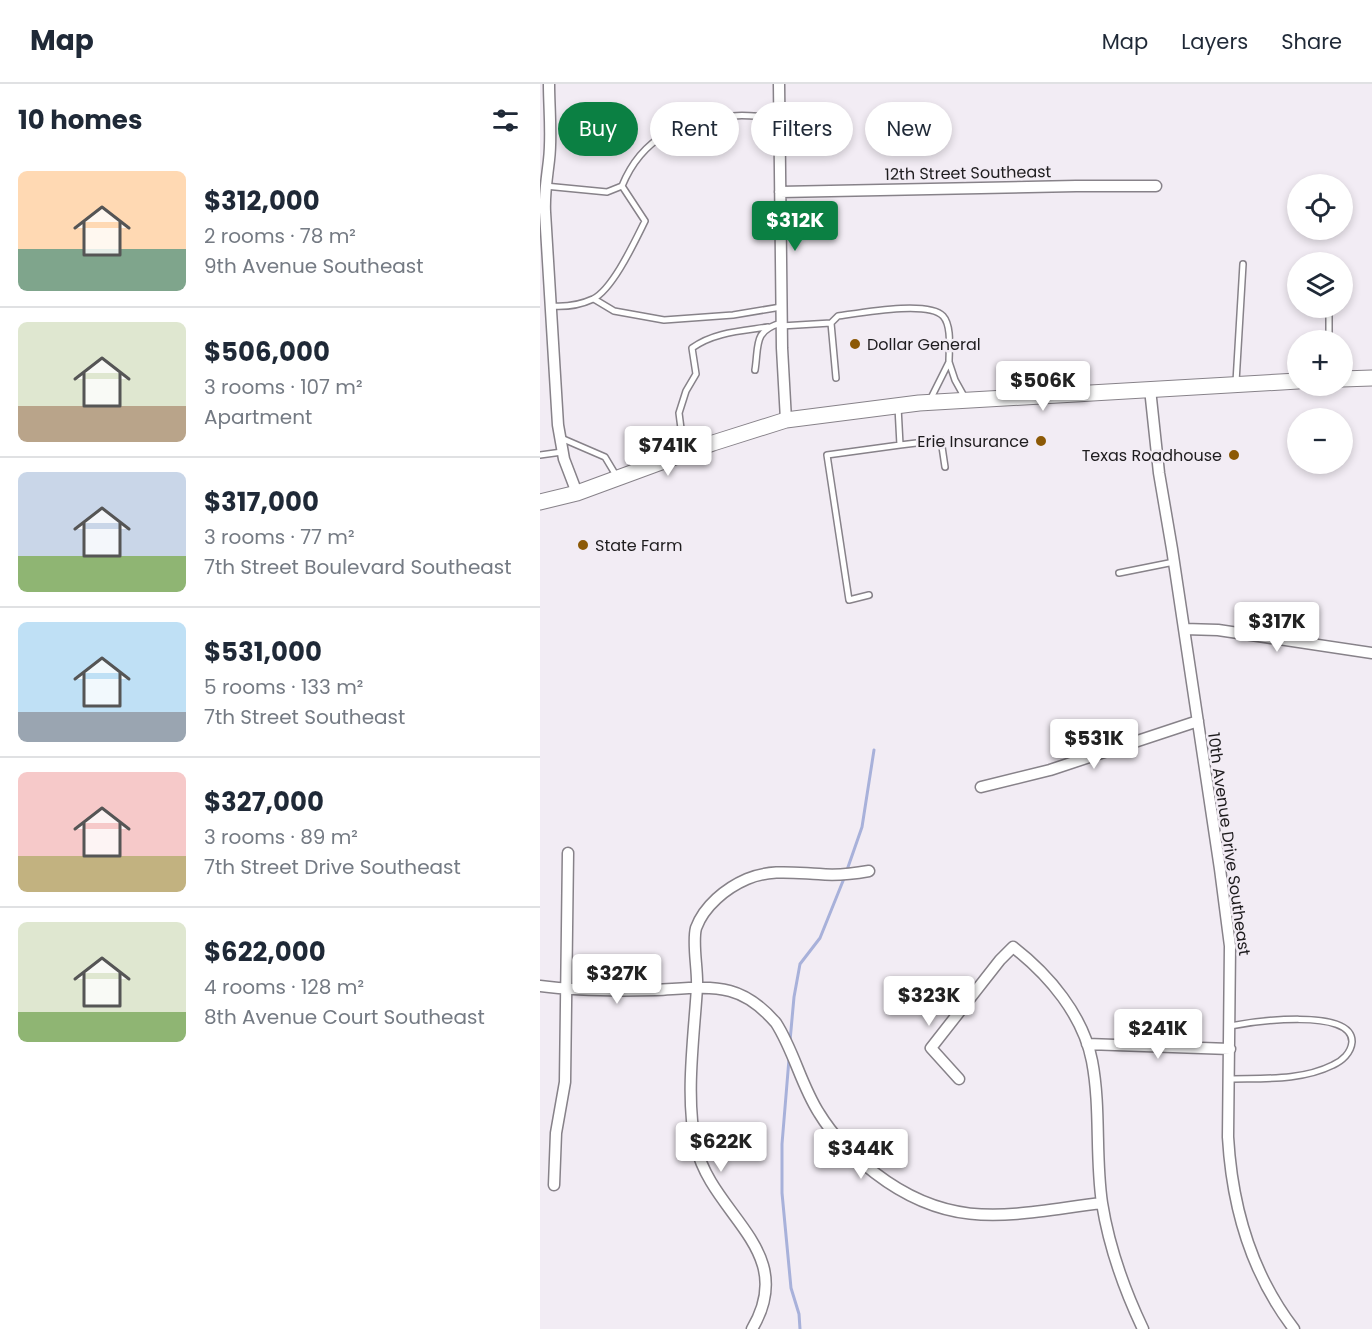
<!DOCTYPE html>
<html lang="en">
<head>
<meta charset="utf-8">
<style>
	:root { --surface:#fff; --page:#f6f6f7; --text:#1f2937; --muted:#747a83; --line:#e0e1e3; --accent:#0b8043 }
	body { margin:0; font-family:Poppins,sans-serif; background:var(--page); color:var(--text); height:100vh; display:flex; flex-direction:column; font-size:22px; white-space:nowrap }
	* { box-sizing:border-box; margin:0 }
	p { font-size:20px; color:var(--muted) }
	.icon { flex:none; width:33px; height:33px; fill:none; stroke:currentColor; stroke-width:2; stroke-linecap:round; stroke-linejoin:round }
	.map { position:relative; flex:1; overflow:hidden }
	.panel { display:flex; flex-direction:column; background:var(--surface); width:540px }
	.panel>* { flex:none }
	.top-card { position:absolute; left:18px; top:18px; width:570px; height:54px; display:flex; gap:12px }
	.tools { position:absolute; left:747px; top:90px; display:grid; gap:12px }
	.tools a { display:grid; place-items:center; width:66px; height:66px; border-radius:50%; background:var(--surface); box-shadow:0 3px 9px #0003; font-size:30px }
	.price { position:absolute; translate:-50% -51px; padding:0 14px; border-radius:6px; background:#fff; color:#222; font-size:20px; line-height:39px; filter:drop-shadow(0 2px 3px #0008) }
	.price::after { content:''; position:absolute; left:50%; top:36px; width:18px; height:14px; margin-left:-9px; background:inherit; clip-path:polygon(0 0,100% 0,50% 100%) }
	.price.selected { background:var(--accent); color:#fff }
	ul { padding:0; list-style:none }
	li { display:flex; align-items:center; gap:18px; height:150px; padding:0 18px }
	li+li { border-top:2px solid var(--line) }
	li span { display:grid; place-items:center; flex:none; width:168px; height:120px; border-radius:9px; color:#555 }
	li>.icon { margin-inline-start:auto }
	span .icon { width:72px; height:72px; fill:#fffc; stroke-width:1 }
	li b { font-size:26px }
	h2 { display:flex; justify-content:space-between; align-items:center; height:72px; padding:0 18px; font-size:26px }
	.pill { padding:0 21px; border-radius:27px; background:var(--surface); box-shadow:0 3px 9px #0003; font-size:21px; line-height:54px }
	.pill.selected { background:var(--accent); color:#fff }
	header { display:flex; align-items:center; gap:36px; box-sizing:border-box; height:84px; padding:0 30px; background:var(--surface); border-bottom:2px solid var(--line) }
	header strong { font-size:28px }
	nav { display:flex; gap:33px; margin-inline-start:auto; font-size:21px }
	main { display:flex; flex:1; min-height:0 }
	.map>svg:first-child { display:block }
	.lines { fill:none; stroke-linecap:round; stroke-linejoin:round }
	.stream { stroke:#a8b1da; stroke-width:3 }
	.lane-casing { stroke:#878289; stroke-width:8 }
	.street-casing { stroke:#878289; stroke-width:13 }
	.secondary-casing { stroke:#878289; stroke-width:17 }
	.lane { stroke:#fff; stroke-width:5 }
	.street { stroke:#fff; stroke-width:10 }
	.secondary { stroke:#fff; stroke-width:15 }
	.poi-dot { fill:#8c5906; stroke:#f2ecf4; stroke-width:2 }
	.labels { text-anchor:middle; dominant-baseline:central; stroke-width:5; stroke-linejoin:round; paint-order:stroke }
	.street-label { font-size:16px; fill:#1e1c1e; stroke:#f2ecf4 }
	.poi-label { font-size:16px; fill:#1e1c1e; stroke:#f2ecf4; text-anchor:start }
</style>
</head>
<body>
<header>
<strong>Map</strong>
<nav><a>Map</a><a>Layers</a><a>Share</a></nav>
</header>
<main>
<section class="panel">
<h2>10 homes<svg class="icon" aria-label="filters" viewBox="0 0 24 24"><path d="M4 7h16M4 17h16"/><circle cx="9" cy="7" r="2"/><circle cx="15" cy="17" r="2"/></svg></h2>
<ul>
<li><span style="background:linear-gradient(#ffd9b3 65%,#7fa58c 0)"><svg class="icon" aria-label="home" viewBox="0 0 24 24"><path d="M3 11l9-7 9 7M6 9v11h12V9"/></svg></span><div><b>$312,000</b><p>2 rooms · 78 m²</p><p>9th Avenue Southeast</p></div></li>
<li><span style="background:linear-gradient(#dfe7d0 70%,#b9a48a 0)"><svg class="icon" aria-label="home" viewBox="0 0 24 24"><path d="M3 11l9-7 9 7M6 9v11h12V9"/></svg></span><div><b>$506,000</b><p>3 rooms · 107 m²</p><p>Apartment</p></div></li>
<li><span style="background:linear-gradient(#c9d6e8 70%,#8fb573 0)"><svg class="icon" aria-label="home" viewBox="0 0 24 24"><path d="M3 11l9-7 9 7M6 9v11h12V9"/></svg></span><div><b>$317,000</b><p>3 rooms · 77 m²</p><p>7th Street Boulevard Southeast</p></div></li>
<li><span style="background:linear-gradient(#bfe0f5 75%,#9aa5b1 0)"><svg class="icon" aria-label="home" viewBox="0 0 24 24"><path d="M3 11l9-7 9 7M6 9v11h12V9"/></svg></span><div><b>$531,000</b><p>5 rooms · 133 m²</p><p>7th Street Southeast</p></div></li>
<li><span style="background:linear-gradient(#f6c9c9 70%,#c2b280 0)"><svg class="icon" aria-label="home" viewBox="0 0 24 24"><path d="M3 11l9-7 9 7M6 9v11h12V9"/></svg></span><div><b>$327,000</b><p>3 rooms · 89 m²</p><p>7th Street Drive Southeast</p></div></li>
<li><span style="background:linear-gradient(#dfe7d0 75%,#8fb573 0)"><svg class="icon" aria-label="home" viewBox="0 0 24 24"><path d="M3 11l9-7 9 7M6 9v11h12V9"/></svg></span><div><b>$622,000</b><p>4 rooms · 128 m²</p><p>8th Avenue Court Southeast</p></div></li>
</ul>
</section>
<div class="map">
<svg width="832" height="1245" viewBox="0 0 832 1245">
	<rect width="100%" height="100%" fill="#f2ecf4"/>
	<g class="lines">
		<path class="stream" d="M 307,786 L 322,743 L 334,666
			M 250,957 L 254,913 L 260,880 L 280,854 L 305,792
			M 249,975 L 242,1060 L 242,1109 L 251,1204 L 259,1230 L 260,1245"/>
		<g class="lane-casing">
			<path id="lane" d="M 5,102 L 67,108 L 82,102 C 102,53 142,35 193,32 C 208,30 224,34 239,33
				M 54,215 L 74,227 L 124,236 L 193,231 L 241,223
				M 11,222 C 24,223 40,221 53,215 C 73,205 95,157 105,137 L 82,102
				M 789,224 L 789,256
				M 291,239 L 298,232 C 320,229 388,216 403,232 C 412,242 409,265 409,278
				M 241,242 L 291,239 L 296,294
				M 215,286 C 219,261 213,247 241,239
				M 696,298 L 703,180
				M 390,316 L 409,278 L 415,296 L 425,314
				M 21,354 L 65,373 L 77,393
				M 360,361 L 401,356 L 405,383
				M 144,368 L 139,329 L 146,307 L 156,290 L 152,264 C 174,248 202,247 228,243
				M 0,371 L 22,368
				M 579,489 L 634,478
				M 329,511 L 309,516 L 287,371 L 360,361 L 358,323
				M 689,995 C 723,994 761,997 793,981 C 802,977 811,969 812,958 C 813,923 711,938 690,942"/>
		</g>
		<g class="street-casing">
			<path id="street" d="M 9,0 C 9,25 12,51 9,76 C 7,94 4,110 5,128 L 18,341 L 24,375 L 37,409
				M 239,0 L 242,264 L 246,336
				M 240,108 L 536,102 L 616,102
				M 610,305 L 619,389 L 632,465 L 680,785 L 690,862 L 688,1053 C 692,1122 711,1189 754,1245
				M 644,545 L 678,546 L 832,569
				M 441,703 L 510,686 L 658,637
				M 0,902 C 39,907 77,907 116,906 C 140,905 167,901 190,907 C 209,912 223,924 236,939 C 254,967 261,1001 279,1029 C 293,1052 314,1073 335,1089 C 413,1149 472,1130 562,1119
				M 547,960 L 690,965
				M 419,995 L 391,964 L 460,876 L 473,863 C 509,891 543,931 552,977 C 561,1024 555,1072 562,1119 C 569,1163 584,1205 603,1245
				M 14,1101 L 16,1049 L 25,998 L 28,769
				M 212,1245 C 259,1166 172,1132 156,1062 C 145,1014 154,953 157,903 C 158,886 152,859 156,844 C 164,822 186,804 207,795 C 230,785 255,789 279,790 C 296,792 312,790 329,787"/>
		</g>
		<g class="secondary-casing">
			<path id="secondary" d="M 802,295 L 832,294
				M 0,418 L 37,409 L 173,359 L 246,336 L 379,319 L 758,297"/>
		</g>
		<use href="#lane" class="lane"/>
		<use href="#street" class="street"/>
		<use href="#secondary" class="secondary"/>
	</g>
	<g class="poi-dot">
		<circle cx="315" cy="260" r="6"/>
		<circle cx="501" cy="357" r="6"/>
		<circle cx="694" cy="371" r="6"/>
		<circle cx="43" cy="461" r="6"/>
	</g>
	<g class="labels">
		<g class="street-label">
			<text transform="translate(428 89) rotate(-1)">12th Street Southeast</text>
			<text transform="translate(689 760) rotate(82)">10th Avenue Drive Southeast</text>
		</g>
		<g class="poi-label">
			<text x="327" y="260">Dollar General</text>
			<text x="489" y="357" text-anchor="end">Erie Insurance</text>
			<text x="682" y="371" text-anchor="end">Texas Roadhouse</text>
			<text x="55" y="461">State Farm</text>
		</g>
	</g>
</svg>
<div class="tools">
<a><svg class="icon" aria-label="locate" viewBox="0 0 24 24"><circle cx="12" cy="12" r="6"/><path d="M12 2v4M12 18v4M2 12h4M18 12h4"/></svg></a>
<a><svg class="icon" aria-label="layers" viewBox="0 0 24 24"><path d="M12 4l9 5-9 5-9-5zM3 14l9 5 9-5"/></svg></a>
<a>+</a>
<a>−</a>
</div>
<b class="price selected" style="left:255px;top:168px">$312K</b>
<b class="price" style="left:503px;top:328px">$506K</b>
<b class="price" style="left:128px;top:393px">$741K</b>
<b class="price" style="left:737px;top:569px">$317K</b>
<b class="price" style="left:554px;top:686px">$531K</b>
<b class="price" style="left:77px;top:921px">$327K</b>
<b class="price" style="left:389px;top:943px">$323K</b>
<b class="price" style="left:618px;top:976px">$241K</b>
<b class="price" style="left:181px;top:1089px">$622K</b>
<b class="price" style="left:321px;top:1096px">$344K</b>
<div class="top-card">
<a class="pill selected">Buy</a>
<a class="pill">Rent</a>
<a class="pill">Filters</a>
<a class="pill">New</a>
</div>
</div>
</main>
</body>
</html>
